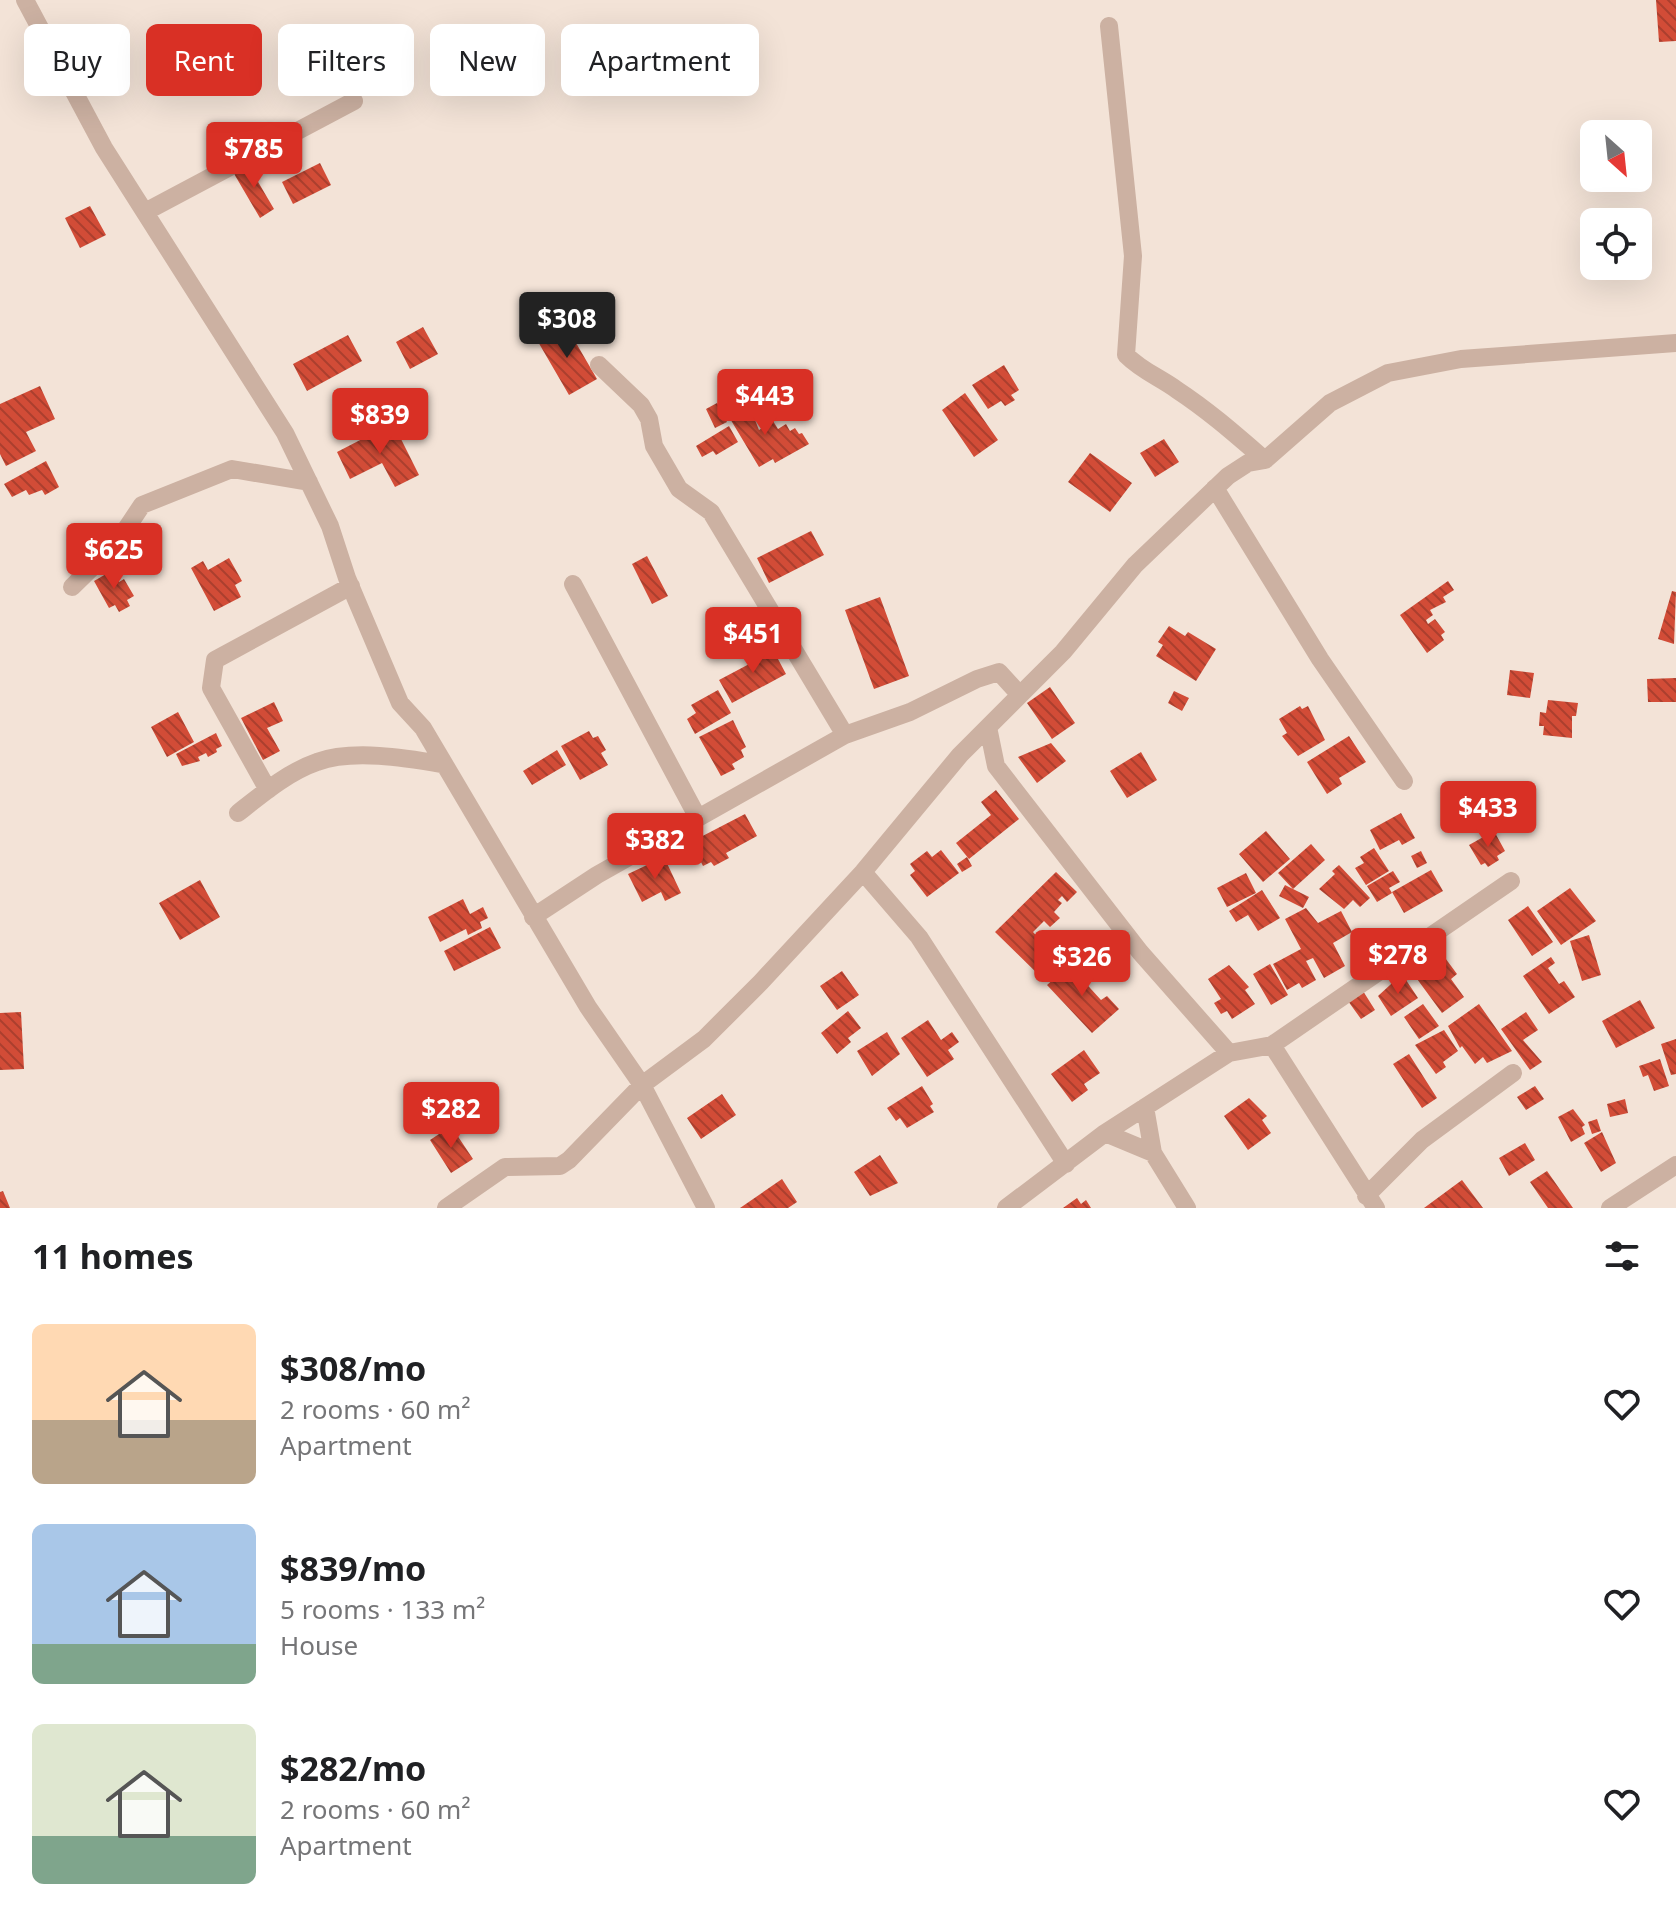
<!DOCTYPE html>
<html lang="en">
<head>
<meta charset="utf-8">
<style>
	:root { --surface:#fff; --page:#f2f2f2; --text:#202124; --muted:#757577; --accent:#d93025 }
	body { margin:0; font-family:"Noto Sans",sans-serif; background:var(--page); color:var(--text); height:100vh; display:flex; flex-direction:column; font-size:30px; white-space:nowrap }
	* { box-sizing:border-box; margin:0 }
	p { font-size:26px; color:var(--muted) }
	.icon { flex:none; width:44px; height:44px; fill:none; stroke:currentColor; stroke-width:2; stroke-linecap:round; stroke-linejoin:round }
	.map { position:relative; height:1208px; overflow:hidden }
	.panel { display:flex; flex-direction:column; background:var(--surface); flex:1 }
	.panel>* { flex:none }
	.top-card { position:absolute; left:24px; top:24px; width:800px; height:72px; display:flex; gap:16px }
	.needle { width:52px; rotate:153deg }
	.fabs { position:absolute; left:1580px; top:120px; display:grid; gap:16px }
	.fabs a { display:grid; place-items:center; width:72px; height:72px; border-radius:12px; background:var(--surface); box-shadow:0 8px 32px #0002; font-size:40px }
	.price { position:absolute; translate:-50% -68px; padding:0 18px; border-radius:8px; background:var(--accent); color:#fff; font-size:26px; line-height:52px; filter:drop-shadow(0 2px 4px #0008) }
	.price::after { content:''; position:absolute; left:50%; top:48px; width:24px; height:18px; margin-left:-12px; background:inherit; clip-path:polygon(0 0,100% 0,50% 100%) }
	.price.selected { background:#222; color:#fff }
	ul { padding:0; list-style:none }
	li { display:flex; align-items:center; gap:24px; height:200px; padding:0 32px }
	li span { display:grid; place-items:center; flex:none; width:224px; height:160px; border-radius:12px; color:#555 }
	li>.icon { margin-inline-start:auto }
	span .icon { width:96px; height:96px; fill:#fffc; stroke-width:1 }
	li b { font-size:34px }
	h2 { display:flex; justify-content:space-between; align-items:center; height:96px; padding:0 32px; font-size:34px }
	.pill { padding:0 28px; border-radius:12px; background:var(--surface); box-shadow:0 8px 32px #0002; font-size:28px; line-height:72px }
	.pill.selected { background:var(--accent); color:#fff }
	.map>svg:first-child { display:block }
	.building { fill:url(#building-back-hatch) }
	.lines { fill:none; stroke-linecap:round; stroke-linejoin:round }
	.street { stroke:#ccb1a2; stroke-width:18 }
</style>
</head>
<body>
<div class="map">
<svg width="1676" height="1208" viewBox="0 0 1676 1208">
	<defs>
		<pattern id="building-back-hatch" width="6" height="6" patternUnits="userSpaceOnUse" patternTransform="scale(2)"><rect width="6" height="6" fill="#d24c37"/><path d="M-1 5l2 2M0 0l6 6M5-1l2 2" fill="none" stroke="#ab3f2e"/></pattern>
	</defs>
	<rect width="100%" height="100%" fill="#f3e3d7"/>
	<path class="building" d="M 1656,0 L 1676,0 L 1676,41 L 1659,42 Z
		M 247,163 L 274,209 L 260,218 L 233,172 Z
		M 320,163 L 331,185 L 293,204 L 282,182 Z
		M 90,206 L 106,235 L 80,248 L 65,218 Z
		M 565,324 L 597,379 L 569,395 L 537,340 Z
		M 423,327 L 438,354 L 410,369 L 396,342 Z
		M 348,335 L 362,361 L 307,391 L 293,364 Z
		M 1004,365 L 1019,390 L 1011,395 L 1015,400 L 1005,406 L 1001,401 L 988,409 L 972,385 Z
		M 40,386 L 55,419 L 26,432 L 36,451 L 6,466 L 0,454 L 0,404 Z
		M 965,393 L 998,440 L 974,457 L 942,410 Z
		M 747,400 L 759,430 L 773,421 L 778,429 L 786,424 L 790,431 L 795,428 L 799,434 L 802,433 L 809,444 L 775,463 L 773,459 L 759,467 L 726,412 Z
		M 717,403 L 727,422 L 715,428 L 706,409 Z
		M 393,423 L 419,475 L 395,487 L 382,463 L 350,479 L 337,452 Z
		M 729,426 L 738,442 L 716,455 L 713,451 L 702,457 L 696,446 Z
		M 1164,439 L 1179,462 L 1155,477 L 1140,453 Z
		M 1090,453 L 1132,483 L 1110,512 L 1068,482 Z
		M 46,461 L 59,487 L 45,495 L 42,490 L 29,495 L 26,490 L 12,497 L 4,484 Z
		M 811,531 L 824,555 L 769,583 L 757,558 Z
		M 647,556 L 668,596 L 652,604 L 632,564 Z
		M 229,558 L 242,581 L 235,585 L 241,597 L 214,611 L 191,568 L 203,561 L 208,570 Z
		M 113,570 L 119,582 L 124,579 L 134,596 L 127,600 L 130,606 L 119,612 L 115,605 L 109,608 L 94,581 Z
		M 1448,581 L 1454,590 L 1443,597 L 1446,602 L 1430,610 L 1433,615 L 1426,620 L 1428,624 L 1435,619 L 1445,632 L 1441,635 L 1444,640 L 1427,653 L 1400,615 Z
		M 1672,591 L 1676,592 L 1674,644 L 1658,639 Z
		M 880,597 L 909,676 L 874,689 L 845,610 Z
		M 1169,626 L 1185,636 L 1188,632 L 1216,649 L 1196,681 L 1156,656 L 1163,645 L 1158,642 Z
		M 771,646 L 786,674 L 732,703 L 719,680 L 753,662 L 750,657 Z
		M 1510,670 L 1534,673 L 1530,698 L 1507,695 Z
		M 1676,678 L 1676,702 L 1648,702 L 1647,679 Z
		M 1050,687 L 1075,723 L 1052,739 L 1027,703 Z
		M 718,690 L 731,713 L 695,734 L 687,719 L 696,713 L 691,705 Z
		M 1174,691 L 1189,698 L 1182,711 L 1168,703 Z
		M 1548,700 L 1578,703 L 1576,716 L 1572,716 L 1572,738 L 1543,735 L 1544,726 L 1539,726 L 1540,712 L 1546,713 Z
		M 274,702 L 283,721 L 267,728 L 280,751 L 263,760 L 241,718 Z
		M 1300,706 L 1302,709 L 1308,706 L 1325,740 L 1298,756 L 1282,736 L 1287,733 L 1279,719 Z
		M 178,712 L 194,742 L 167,757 L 151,727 Z
		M 733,720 L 746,747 L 741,750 L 744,757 L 732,764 L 735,769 L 721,776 L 699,737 Z
		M 589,731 L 593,738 L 598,736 L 606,750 L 601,753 L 608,765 L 580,780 L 561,746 Z
		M 216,733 L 222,746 L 216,749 L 217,752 L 208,757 L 206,753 L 198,757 L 200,761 L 182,766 L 176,754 Z
		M 1349,736 L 1366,762 L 1339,778 L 1342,784 L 1327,794 L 1307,762 Z
		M 1051,743 L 1066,761 L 1037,783 L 1018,757 Z
		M 557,750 L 566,765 L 532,785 L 523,771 Z
		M 1141,752 L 1157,780 L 1127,798 L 1110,771 Z
		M 996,790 L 1019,819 L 969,859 L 956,843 L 991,815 L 981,802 Z
		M 1401,813 L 1415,838 L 1402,845 L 1399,840 L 1380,850 L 1370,830 Z
		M 745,814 L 757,836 L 726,853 L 729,858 L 714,866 L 711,862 L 703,866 L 691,842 Z
		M 1266,831 L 1290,859 L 1263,882 L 1239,854 Z
		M 1494,831 L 1505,851 L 1497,856 L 1499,860 L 1488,867 L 1485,863 L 1481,865 L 1469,845 Z
		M 1311,844 L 1325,860 L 1293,889 L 1278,873 Z
		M 1374,848 L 1389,871 L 1366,885 L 1355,868 L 1364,863 L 1360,857 Z
		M 941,850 L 959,873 L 927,897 L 910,875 L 915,871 L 910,864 L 927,851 L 932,857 Z
		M 1421,851 L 1427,863 L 1417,868 L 1411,856 Z
		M 664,857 L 681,893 L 665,901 L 661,892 L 642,902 L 628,874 Z
		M 967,857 L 972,866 L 962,872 L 957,864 Z
		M 1339,865 L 1370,898 L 1360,907 L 1353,900 L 1344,909 L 1319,889 L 1335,874 L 1332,871 Z
		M 1431,870 L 1443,891 L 1404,913 L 1392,892 Z
		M 1393,871 L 1400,882 L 1389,888 L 1392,893 L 1377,902 L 1367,886 Z
		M 1056,872 L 1077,892 L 1067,902 L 1062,896 L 1058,900 L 1062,903 L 1054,912 L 1060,918 L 1050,927 L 1044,921 L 1033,932 L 1044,944 L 1052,936 L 1063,947 L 1056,954 L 1064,962 L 1045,981 L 995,932 Z
		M 1246,873 L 1256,893 L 1227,907 L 1217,888 Z
		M 200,880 L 220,917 L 180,940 L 159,903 Z
		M 1285,885 L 1309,897 L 1303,908 L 1279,896 Z
		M 1570,888 L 1596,921 L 1561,945 L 1537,911 Z
		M 1262,890 L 1280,918 L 1258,931 L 1248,915 L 1236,922 L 1229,911 Z
		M 463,899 L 470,914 L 483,907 L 488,918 L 480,922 L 482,928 L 468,935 L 466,929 L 440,942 L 428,917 Z
		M 1528,906 L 1553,942 L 1532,956 L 1508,920 Z
		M 1306,908 L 1318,923 L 1341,911 L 1352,932 L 1333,943 L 1345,966 L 1324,978 L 1313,958 L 1306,961 L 1316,980 L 1302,988 L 1299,983 L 1287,990 L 1273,964 L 1301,949 L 1285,919 Z
		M 490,927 L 501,948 L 454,971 L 444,951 Z
		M 1589,935 L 1601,975 L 1582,981 L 1570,941 Z
		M 1084,938 L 1090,948 L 1083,953 L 1076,943 Z
		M 1437,947 L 1457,974 L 1451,979 L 1464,997 L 1442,1013 L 1409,968 Z
		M 1551,957 L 1555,963 L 1548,968 L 1559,984 L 1564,981 L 1575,997 L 1549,1014 L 1523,976 Z
		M 1073,962 L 1084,974 L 1080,977 L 1101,1000 L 1107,996 L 1119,1009 L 1092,1033 L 1047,985 Z
		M 1270,964 L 1288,995 L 1271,1005 L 1253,974 Z
		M 1229,965 L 1249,987 L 1245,990 L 1255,1004 L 1232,1019 L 1227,1011 L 1221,1014 L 1214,1003 L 1221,999 L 1208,979 Z
		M 842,971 L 859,995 L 837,1010 L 820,986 Z
		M 1402,974 L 1418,998 L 1391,1016 L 1378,996 Z
		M 1363,991 L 1375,1010 L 1361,1019 L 1348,1001 Z
		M 1640,1000 L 1655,1028 L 1616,1048 L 1602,1021 Z
		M 1423,1004 L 1439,1026 L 1419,1039 L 1404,1017 Z
		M 1479,1004 L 1512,1051 L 1487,1063 L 1483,1057 L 1475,1064 L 1462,1046 L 1460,1048 L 1448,1026 Z
		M 848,1011 L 861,1028 L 848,1038 L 851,1042 L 837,1054 L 821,1033 Z
		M 21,1012 L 24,1069 L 0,1070 L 0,1013 Z
		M 1526,1012 L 1538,1030 L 1523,1040 L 1542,1062 L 1530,1070 L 1501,1029 Z
		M 928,1020 L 941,1040 L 952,1032 L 959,1042 L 948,1050 L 954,1059 L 927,1077 L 901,1038 Z
		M 1444,1030 L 1458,1051 L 1443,1062 L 1446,1067 L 1436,1074 L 1415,1045 Z
		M 887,1032 L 900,1054 L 872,1076 L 857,1051 Z
		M 1676,1039 L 1676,1074 L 1671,1075 L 1661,1044 Z
		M 1084,1050 L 1100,1073 L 1084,1084 L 1088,1090 L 1072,1102 L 1051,1074 Z
		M 1409,1054 L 1437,1098 L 1422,1108 L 1393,1064 Z
		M 1660,1059 L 1669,1086 L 1654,1091 L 1648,1075 L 1643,1077 L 1639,1066 Z
		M 922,1086 L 933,1104 L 930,1106 L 934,1112 L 907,1128 L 900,1118 L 896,1121 L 887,1108 Z
		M 1535,1086 L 1544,1099 L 1526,1110 L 1517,1097 Z
		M 722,1094 L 736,1115 L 701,1139 L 687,1118 Z
		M 1249,1098 L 1267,1116 L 1262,1120 L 1271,1133 L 1248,1150 L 1224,1116 Z
		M 1625,1099 L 1628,1113 L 1610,1117 L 1607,1104 Z
		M 1573,1109 L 1585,1125 L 1582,1127 L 1585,1134 L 1571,1142 L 1558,1117 Z
		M 1597,1119 L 1601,1131 L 1592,1134 L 1588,1122 Z
		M 451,1126 L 473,1159 L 451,1173 L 430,1140 Z
		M 1602,1132 L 1616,1163 L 1601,1172 L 1584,1143 Z
		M 1525,1143 L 1535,1160 L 1509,1176 L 1499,1158 Z
		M 880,1155 L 898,1183 L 870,1196 L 854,1172 Z
		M 1547,1171 L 1573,1208 L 1548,1208 L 1530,1182 Z
		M 782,1179 L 797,1202 L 788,1208 L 740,1208 Z
		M 1462,1180 L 1483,1208 L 1424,1208 Z
		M 3,1191 L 10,1208 L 0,1208 L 0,1192 Z
		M 1077,1198 L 1081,1204 L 1086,1200 L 1091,1208 L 1063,1208 Z"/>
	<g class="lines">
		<path class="street" d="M 25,0 L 104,148 L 285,433 L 330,526 L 347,578 L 400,703 L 423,728 L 588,1007 L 642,1085 L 706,1208
			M 1109,26 L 1133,256 L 1126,355 C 1142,371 1159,377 1177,390 C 1209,411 1236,435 1265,460
			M 145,212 L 354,101
			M 599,365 L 641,405 L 649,419 L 654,446 L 679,489 L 711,512 L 845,735
			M 1215,488 L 1320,659 L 1404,781
			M 573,584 L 698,818
			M 72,587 L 116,544 L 142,505 L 232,469 L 309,482
			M 988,727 L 996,766 L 1140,952 L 1229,1053
			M 268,790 L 211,688 L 215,660 L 351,586
			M 238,813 C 262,794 288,772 317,762 C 352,749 406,758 442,764
			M 863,872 L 919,937 L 1066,1164
			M 533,917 L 597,875 L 845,735 L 910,712 L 977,679 L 999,672 L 1019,694
			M 1272,1045 L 1376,1208
			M 1145,1107 L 1153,1153 L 1187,1208
			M 1105,1133 L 1153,1153
			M 1366,1196 L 1422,1140 L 1513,1073
			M 446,1208 L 505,1167 L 560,1166 L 569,1160 L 642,1085 L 704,1039 L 761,982 L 863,872 L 960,755 L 1063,652 L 1135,565 L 1228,476 L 1248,463 L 1265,460 L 1330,403 L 1388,373 L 1461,359 L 1676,343
			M 1006,1208 L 1105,1133 L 1229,1053 L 1272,1045 L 1511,881
			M 1610,1208 L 1676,1165"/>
	</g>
</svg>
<div class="fabs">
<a><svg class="needle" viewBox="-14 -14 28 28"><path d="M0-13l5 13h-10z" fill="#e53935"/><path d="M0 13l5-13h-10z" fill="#757577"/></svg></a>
<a><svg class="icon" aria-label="locate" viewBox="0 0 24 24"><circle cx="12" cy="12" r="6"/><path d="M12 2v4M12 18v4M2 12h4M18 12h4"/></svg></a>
</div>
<b class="price" style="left:254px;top:190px">$785</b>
<b class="price selected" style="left:567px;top:360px">$308</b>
<b class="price" style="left:765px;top:437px">$443</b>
<b class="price" style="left:380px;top:456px">$839</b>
<b class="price" style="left:114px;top:591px">$625</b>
<b class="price" style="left:753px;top:675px">$451</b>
<b class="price" style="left:1488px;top:849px">$433</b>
<b class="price" style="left:655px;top:881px">$382</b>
<b class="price" style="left:1398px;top:996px">$278</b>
<b class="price" style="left:1082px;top:998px">$326</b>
<b class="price" style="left:451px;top:1150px">$282</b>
<div class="top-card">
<a class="pill">Buy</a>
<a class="pill selected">Rent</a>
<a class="pill">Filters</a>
<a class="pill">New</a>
<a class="pill">Apartment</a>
</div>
</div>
<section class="panel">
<h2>11 homes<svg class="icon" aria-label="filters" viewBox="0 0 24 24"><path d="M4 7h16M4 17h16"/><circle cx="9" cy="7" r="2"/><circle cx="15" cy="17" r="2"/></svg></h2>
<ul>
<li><span style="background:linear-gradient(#ffd9b3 60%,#b9a48a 0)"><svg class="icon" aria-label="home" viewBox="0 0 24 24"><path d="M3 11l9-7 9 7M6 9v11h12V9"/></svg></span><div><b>$308/mo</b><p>2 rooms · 60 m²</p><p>Apartment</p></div><svg class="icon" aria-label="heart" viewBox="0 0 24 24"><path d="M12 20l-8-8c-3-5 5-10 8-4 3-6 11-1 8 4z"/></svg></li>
<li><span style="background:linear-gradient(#a9c7e8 75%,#7fa58c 0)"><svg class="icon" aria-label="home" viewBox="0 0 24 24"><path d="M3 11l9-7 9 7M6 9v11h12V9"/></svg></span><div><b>$839/mo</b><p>5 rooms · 133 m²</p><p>House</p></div><svg class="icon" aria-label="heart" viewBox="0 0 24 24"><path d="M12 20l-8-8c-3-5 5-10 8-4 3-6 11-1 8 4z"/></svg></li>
<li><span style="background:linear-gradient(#dfe7d0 70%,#7fa58c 0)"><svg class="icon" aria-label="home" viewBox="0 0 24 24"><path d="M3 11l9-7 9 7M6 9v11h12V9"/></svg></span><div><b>$282/mo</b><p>2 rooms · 60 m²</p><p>Apartment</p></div><svg class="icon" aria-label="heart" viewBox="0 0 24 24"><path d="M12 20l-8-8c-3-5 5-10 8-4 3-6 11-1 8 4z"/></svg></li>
</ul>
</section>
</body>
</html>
